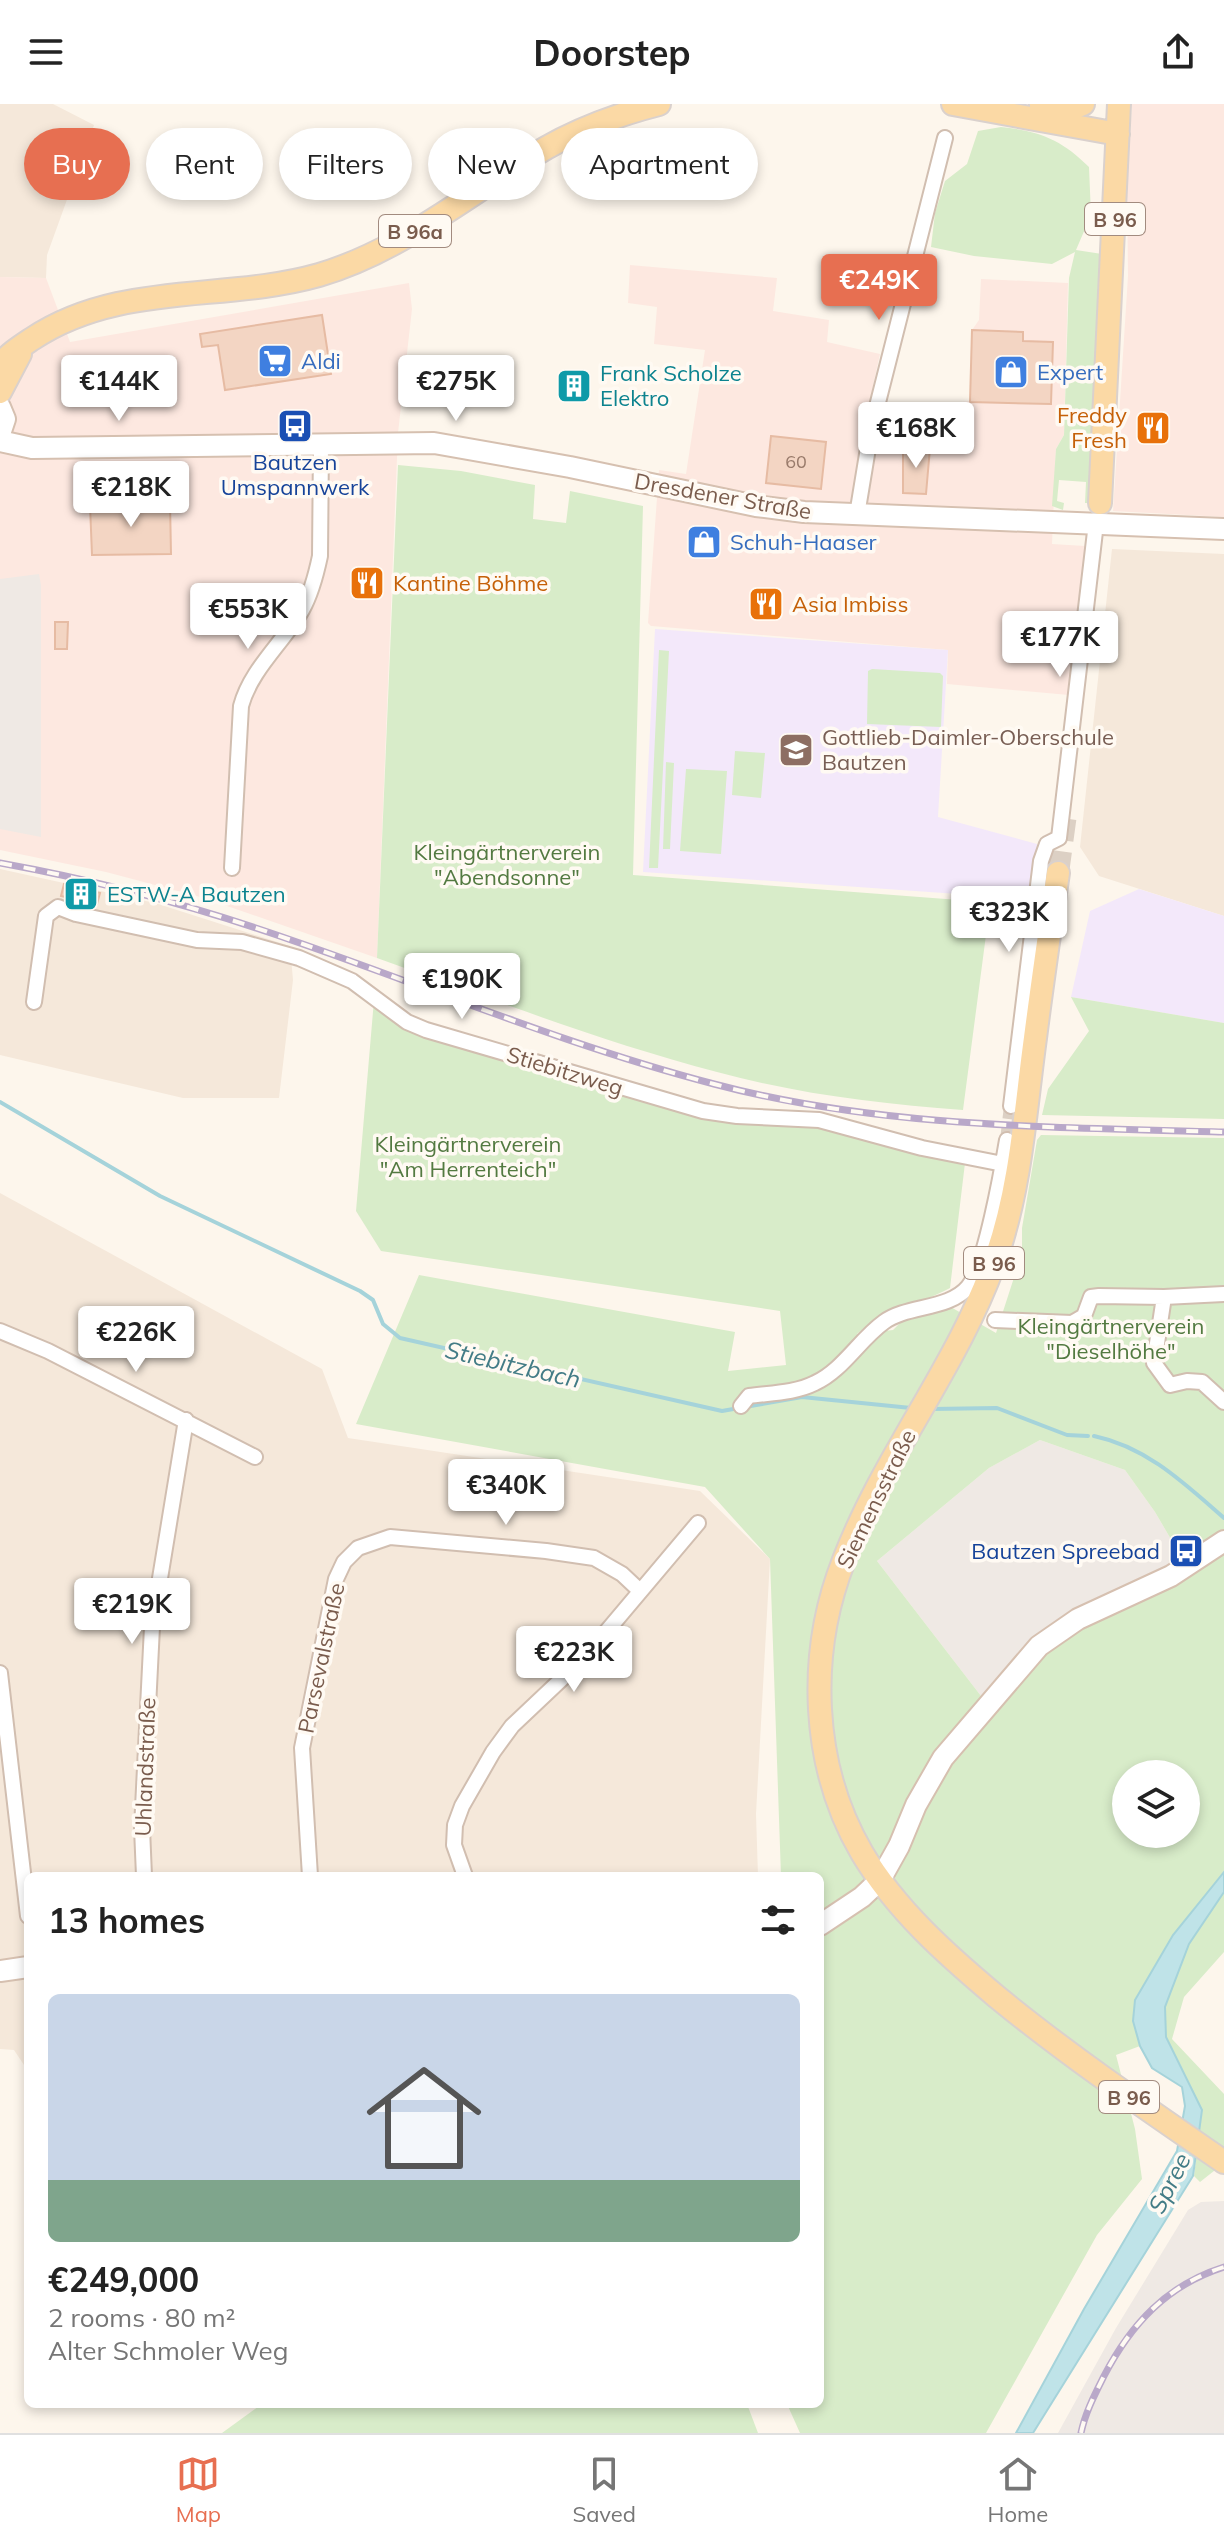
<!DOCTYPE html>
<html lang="en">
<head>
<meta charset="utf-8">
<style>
	:root { --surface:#fff; --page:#f6f6f6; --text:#222; --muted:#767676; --line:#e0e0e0; --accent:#e76f51 }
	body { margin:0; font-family:Mulish,sans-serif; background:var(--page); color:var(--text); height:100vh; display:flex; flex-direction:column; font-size:30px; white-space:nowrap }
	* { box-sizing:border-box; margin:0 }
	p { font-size:26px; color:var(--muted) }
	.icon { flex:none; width:44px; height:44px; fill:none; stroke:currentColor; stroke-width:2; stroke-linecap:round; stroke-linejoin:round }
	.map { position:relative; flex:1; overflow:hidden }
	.details { position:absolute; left:24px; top:1768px; width:800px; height:536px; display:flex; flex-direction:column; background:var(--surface); border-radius:12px; box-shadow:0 4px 12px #0003 }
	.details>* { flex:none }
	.top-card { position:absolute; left:24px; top:24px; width:800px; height:72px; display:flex; gap:16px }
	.controls { position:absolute; left:1112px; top:1656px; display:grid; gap:16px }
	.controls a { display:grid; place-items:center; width:88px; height:88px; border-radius:50%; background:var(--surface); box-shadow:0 4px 12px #0003; font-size:40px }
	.price { position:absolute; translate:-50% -68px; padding:0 18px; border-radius:8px; background:#fff; color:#222; font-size:26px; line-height:52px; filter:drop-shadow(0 2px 4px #0008) }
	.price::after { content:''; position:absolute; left:50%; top:48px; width:24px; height:18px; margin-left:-12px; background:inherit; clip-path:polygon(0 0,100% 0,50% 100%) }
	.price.selected { background:var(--accent); color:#fff }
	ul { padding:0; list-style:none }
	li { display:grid; align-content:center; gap:16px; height:424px; padding:0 24px }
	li+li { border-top:2px solid var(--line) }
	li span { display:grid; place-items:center; height:248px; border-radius:12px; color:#555 }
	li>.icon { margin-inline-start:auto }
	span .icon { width:144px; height:144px; fill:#fffc; stroke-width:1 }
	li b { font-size:34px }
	h2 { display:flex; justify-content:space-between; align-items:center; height:96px; padding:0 24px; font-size:34px }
	.chip { padding:0 28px; border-radius:36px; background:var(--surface); box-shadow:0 4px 12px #0003; font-size:28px; line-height:72px }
	.chip.selected { background:var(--accent); color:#fff }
	header { display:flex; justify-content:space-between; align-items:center; height:104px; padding:0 24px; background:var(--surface); font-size:36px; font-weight:700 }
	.dock { display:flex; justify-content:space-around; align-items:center; height:112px; border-top:2px solid var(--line); background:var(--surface); font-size:22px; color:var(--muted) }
	.dock a { display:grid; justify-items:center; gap:4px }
	.dock .selected { color:var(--accent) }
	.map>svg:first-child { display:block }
	.residential { fill:#f5e8da }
	.commercial { fill:#fde8e0 }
	.industrial { fill:#efe9e4 }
	.education { fill:#f3e8fa }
	.green { fill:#d8ecc9; fill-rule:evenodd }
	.water { fill:#bfe3e8; stroke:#a5d3da; stroke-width:2 }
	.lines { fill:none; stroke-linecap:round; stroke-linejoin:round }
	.stream { stroke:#a5d3da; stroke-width:4 }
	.building { fill:#f3d5c3; stroke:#e6bba3; stroke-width:2 }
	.street-tunnel { stroke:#dcd0c4; stroke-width:14; stroke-dasharray:14 7; stroke-linecap:butt }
	.primary-tunnel { stroke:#dcd0c4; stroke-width:22; stroke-dasharray:22 11; stroke-linecap:butt }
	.street-casing { stroke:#d1beb0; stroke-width:18 }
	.secondary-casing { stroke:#d6c0b0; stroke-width:24 }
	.primary-casing { stroke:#dad1cd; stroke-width:26 }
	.street { stroke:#fff; stroke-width:14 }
	.secondary { stroke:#fff; stroke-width:20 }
	.primary { stroke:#fbd9a5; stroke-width:22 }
	.rail-casing { stroke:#b9a8c9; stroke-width:7 }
	.rail { stroke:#fffaf3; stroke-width:4; stroke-dasharray:12; stroke-linecap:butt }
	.labels { text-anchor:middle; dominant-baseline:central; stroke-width:7; stroke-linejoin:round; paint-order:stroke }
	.number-label { font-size:18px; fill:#987a6a }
	.shield { fill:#fffaf3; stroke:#a28b7f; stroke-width:2 }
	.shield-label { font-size:20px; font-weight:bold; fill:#7a5c4d }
	.shop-label { font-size:22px; fill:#366cbe; stroke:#fffaf3; text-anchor:start }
	.culture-label { font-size:22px; fill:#0d838f; stroke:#fffaf3; text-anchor:start }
	.food-label { font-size:22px; fill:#c56008; stroke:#fffaf3; text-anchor:start }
	.transit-label { font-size:22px; fill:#164399; stroke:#fffaf3 }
	.street-label { font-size:22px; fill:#7a5c4d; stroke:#fffaf3 }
	.education-label { font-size:22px; fill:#785e54; stroke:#fffaf3; text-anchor:start }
	.park-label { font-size:22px; fill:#537a41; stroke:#fffaf3 }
	.water-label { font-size:24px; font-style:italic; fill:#437c86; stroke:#fffaf3 }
</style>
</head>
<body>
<header><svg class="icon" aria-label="menu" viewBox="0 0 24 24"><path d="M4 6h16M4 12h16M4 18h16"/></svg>Doorstep<svg class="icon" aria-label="share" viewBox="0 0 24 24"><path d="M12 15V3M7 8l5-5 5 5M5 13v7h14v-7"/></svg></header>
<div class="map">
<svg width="1224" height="2329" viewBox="0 0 1224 2329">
	<rect width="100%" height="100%" fill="#fdf6ec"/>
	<path class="residential" d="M 0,0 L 53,0 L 94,21 L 47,151 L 46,174 L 0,173 Z
		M 1112,445 L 1224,450 L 1224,812 L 1099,772 L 1080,743 Z
		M 0,765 L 155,799 L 290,842 L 293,876 L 279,994 L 183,994 L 0,951 Z
		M 0,1089 L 322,1265 L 348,1334 L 700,1387 L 770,1455 L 756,1710 L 758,1772 L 28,1772 L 28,1967 L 14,1946 L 0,1945 Z"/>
	<path class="commercial" d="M 1132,0 L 1224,0 L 1224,413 L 1113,407 L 1128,172 L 1127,82 Z
		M 630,161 L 777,174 L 773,207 L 829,216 L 827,238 L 880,250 L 862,331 L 954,338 L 955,299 L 970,297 L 972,226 L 979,216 L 981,175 L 1068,179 L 1064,331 L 1056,345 L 1052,440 L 1085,442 L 1069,591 L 947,580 L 948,546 L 651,522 L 648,519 L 659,366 L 686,370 L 705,246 L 654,240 L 657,203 L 628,199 Z
		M 0,173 L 46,174 L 70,238 L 409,179 L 412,205 L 398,329 L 377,854 L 204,794 L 106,768 L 0,746 Z"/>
	<path class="industrial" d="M 39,470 L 41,481 L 41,733 L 0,725 L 0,475 Z
		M 1040,1336 L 1125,1366 L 1155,1408 L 1179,1449 L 1156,1473 L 1026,1545 L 981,1592 L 877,1457 L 989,1364 Z
		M 1224,2097 L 1224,2329 L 1058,2329 L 1116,2224 L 1188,2106 L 1201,2098 Z"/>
	<path class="education" d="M 655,525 L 948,546 L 938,713 L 1037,740 L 1030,795 L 643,768 Z
		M 1139,785 L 1224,812 L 1224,919 L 1071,893 L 1090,807 Z"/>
	<path class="green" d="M 1001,23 C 1039,27 1061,35 1089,63 L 1091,111 L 1076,146 L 1102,150 L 1090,399 L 1085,399 L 1086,378 L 1059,376 L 1057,397 L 1064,399 L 1063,406 L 1052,402 L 1056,345 L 1064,331 L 1069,174 L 1075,148 L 1052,160 L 974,152 L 931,143 L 935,109 L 945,77 L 967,60 L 978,27 Z
		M 398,361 L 461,367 L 535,381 L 533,415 L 566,419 L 570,387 L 643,402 L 633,771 L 1023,801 L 1017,836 L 986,831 L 963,1006 C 880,1000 797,990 717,968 C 602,938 489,894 377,854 Z
		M 659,546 L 669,547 L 658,764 L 649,764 Z
		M 872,565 L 940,569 L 943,572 L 941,623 L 867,620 L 868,567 Z
		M 735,647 L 765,649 L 761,694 L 732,691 Z
		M 666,658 L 674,659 L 670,745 L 663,745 Z
		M 686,665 L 727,667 L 721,750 L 680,747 Z
		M 1071,893 L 1224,919 L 1224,1015 L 1042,1011 L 1048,985 L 1089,927 Z
		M 374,896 L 406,920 L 649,995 L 811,1018 L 965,1059 L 950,1184 C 919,1201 884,1206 857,1230 L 893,1226 L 906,1213 L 949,1202 L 996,1229 L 1022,1149 L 1022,1124 L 1037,1036 L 1041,1031 L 1224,1034 L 1224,1429 L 1179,1449 L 1155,1408 L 1125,1366 L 1040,1336 L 989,1364 L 877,1457 L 981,1592 L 988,1610 L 1054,1541 L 1067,1531 L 1224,1446 L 1224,1768 L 1135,1896 L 1133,1917 L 1140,1942 L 1116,1951 L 1135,2025 L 1142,2075 L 1097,2131 L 986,2329 L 800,2329 L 787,2300 L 820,2300 L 820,1772 L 781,1772 L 770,1455 L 705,1383 L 356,1320 L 419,1171 L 735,1228 L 728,1267 L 786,1261 L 780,1207 L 381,1147 L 356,1107 ZM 1126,1670 L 1186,1670 L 1186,1730 L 1126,1730 Z
		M 1224,1788 L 1224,1848 L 1184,1893 L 1172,1935 L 1224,1990 L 1224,2059 L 1200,2078 L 1194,2072 L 1202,2006 L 1166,1933 L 1165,1903 L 1189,1840 Z
		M 262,2300 L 747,2300 L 758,2329 L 222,2329 Z"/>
	<path class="water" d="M 1224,1768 L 1224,1788 L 1189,1840 L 1165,1903 L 1166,1933 L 1202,2006 L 1193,2072 L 1033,2329 L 1016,2329 L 1084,2205 L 1177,2047 L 1185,2002 L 1182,1983 L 1152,1964 L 1140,1942 L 1133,1917 L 1135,1896 L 1173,1831 Z"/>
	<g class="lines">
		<path class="stream" d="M 0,998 L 160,1092 L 360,1187 L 373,1196 L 383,1220 L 400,1234 L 722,1307 L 802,1293 L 911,1304
			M 932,1305 L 997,1304 L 1067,1331 L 1088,1332
			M 1094,1332 C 1147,1343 1185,1380 1224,1414"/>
	</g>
	<path class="building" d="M 322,211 L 331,270 L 225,286 L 218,241 L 202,243 L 200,230 Z
		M 972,226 L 1023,228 L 1023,237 L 1053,238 L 1051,300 L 970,298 Z
		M 123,256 L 123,279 L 79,280 L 78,257 Z
		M 172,263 L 173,289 L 149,289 L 148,264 Z
		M 771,332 L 826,338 L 821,385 L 766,379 Z
		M 903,344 L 930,344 L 926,390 L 903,389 Z
		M 170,398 L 171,450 L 92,451 L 90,401 Z
		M 55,518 L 68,518 L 67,545 L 55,545 Z
		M 64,780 L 100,789 L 97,800 L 61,792 Z"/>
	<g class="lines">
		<path class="street-tunnel" d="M 1007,1036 L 1011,1002"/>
		<path class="primary-tunnel" d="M 1058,769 L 1066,710"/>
		<g class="street-casing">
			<path id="street" d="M 857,411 L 871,326 L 945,34
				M 232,764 L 241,602 C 251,565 283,539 302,506 C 311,490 316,471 320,452 L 321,339
				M 34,898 L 46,812 L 58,803 L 76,810 L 197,836 L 242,838 L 299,854 L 352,877 L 407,918 L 426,926 L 703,1007 L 737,1012 L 819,1016 L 922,1044 L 1003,1060
				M 1011,1002 L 1041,757 L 1047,740 L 1059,734 L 1096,419
				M 1164,1193 L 1154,1259 L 1170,1281 L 1187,1277 L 1202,1278 L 1224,1298
				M 995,1216 L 1072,1219 L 1084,1212 L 1091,1193 L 1099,1192 L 1164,1193 L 1224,1190
				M 0,1227 L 48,1247 L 255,1353
				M 741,1302 L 749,1292 C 771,1289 795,1289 815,1279 C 843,1266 859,1236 884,1218 C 907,1201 949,1206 968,1183 C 985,1162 1002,1066 1007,1036
				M 0,1569 L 28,1812
				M 144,1772 L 142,1724 L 152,1523 L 186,1316
				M 310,1772 L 302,1644 L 336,1475 L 344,1458 L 358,1444 L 390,1433 L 546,1447 L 594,1454 L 622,1470 L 639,1486
				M 465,1772 L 454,1741 L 455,1721 L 462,1702 L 493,1648 L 512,1622 L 585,1553 L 698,1419"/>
		</g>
		<g class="secondary-casing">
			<path id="secondary" d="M 0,303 L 5,315 L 0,330
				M 0,337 L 32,344 L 434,339 L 570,363 L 756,402 L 804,408 L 1224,425
				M 820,1821 L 862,1793 L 880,1776 L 899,1742 L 916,1701 L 943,1654 L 1039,1542 L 1078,1515 L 1171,1472 L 1224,1437
				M 0,1867 L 28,1863"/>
		</g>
		<g class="primary-casing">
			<path id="primary" d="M 953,0 L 1118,30
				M 1041,1 L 1070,5 L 1083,0
				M 0,261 C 9,250 20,243 32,235 C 119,177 224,198 319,171 C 404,146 471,87 546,44 C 581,24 620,10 659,0
				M 0,288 L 20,250
				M 1100,399 L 1119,0
				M 1058,769 C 1050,824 1042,879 1035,934 C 1025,1007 1021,1081 997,1151 C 960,1259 885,1349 844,1456 C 807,1550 811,1662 862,1749 C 896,1806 947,1851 997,1893 C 1069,1952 1147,2005 1224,2058"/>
		</g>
		<use href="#street" class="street"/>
		<use href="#secondary" class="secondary"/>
		<use href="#primary" class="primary"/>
		<g class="rail-casing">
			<path id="rail" d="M 0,759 C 100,777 198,803 294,837 C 433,885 571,943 714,980 C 880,1024 1053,1023 1224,1028
				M 1081,2329 C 1085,2309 1095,2290 1104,2272 C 1131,2220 1167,2181 1224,2163"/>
		</g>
		<use href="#rail" class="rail"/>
	</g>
	<defs>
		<g id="supermarket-square" transform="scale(1.8)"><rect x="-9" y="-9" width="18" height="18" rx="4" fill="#3f7fe0" stroke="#fffaf3"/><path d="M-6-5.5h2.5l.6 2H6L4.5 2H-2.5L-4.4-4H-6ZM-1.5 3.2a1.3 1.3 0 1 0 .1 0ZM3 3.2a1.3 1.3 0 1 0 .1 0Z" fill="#fff"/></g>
		<g id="shop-square" transform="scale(1.8)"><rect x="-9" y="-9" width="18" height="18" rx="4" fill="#3f7fe0" stroke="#fffaf3"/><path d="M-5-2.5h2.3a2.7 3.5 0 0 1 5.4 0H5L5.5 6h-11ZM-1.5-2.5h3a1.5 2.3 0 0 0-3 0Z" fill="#fff"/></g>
		<g id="building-square" transform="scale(1.8)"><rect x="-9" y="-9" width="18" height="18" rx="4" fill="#0f9aa8" stroke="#fffaf3"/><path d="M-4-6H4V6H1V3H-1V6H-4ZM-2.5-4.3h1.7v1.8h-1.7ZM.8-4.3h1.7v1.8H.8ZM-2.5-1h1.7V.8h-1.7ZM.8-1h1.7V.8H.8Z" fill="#fff"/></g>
		<g id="bus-square" transform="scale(1.8)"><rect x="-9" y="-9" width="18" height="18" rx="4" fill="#1a4fb4" stroke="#fffaf3"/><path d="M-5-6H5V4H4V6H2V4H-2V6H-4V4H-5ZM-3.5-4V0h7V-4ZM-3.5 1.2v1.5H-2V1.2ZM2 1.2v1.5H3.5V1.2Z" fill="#fff"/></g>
		<g id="restaurant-square" transform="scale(1.8)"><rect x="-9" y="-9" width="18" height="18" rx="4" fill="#e8710a" stroke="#fffaf3"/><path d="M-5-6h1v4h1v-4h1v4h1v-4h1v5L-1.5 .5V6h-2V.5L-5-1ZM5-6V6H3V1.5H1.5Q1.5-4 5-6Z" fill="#fff"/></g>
		<g id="school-square" transform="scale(1.8)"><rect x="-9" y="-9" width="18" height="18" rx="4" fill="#8d6e63" stroke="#fffaf3"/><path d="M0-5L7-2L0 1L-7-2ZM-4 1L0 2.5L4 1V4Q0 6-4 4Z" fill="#fff"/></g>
	</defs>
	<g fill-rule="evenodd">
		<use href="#supermarket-square" x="275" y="257"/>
		<use href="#shop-square" x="1011" y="268"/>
		<use href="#building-square" x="574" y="282"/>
		<use href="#bus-square" x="295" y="322"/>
		<use href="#restaurant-square" x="1153" y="324"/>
		<use href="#shop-square" x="704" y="438"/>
		<use href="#restaurant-square" x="367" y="479"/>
		<use href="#restaurant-square" x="766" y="500"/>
		<use href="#school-square" x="796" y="646"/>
		<use href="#building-square" x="81" y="790"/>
		<use href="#bus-square" x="1186" y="1447"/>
	</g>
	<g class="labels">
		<g class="number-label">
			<text x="796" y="357">60</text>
		</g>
		<g class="shield">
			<rect x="1085" y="99" width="60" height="32" rx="6"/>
			<rect x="379" y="111" width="72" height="32" rx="6"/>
			<rect x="964" y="1143" width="60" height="32" rx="6"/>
			<rect x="1099" y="1977" width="60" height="32" rx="6"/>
		</g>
		<g class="shield-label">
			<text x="1115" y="115">B 96</text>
			<text x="415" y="127">B 96a</text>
			<text x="994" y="1159">B 96</text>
			<text x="1129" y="1993">B 96</text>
		</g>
		<g class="shop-label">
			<text x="301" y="257">Aldi</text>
			<text x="1037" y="268">Expert</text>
			<text x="730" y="438">Schuh-Haaser</text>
		</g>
		<g class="culture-label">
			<text x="600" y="269">Frank Scholze<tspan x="600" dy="25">Elektro</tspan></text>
			<text x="107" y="790">ESTW-A Bautzen</text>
		</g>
		<g class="food-label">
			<text x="1127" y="311" text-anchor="end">Freddy<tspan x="1127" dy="25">Fresh</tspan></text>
			<text x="393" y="479">Kantine Böhme</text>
			<text x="792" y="500">Asia Imbiss</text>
		</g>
		<g class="transit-label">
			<text x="295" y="358">Bautzen<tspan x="295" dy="25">Umspannwerk</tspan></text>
			<text x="1160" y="1447" text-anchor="end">Bautzen Spreebad</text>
		</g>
		<g class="street-label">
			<text transform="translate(723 392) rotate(10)">Dresdener Straße</text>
			<text transform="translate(565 967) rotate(17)">Stiebitzweg</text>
			<text transform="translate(876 1395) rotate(-64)">Siemensstraße</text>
			<text transform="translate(321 1554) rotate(-78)">Parsevalstraße</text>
			<text transform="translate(145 1663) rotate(-88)">Uhlandstraße</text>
		</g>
		<g class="education-label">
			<text x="822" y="633">Gottlieb-Daimler-Oberschule<tspan x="822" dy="25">Bautzen</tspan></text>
		</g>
		<g class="park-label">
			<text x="507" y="748">Kleingärtnerverein<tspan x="507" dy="25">"Abendsonne"</tspan></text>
			<text x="468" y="1040">Kleingärtnerverein<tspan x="468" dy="25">"Am Herrenteich"</tspan></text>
			<text x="1111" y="1222">Kleingärtnerverein<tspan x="1111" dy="25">"Dieselhöhe"</tspan></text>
		</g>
		<g class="water-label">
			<text transform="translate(513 1260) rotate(13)">Stiebitzbach</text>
			<text transform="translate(1169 2079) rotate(-63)">Spree</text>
		</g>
	</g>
</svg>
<div class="controls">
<a><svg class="icon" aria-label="layers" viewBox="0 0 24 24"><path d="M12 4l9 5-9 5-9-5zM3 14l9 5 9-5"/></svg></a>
</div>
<b class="price selected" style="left:879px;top:218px">€249K</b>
<b class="price" style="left:119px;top:319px">€144K</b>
<b class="price" style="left:456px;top:319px">€275K</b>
<b class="price" style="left:916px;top:366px">€168K</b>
<b class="price" style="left:131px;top:425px">€218K</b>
<b class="price" style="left:248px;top:547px">€553K</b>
<b class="price" style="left:1060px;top:575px">€177K</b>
<b class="price" style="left:1009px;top:850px">€323K</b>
<b class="price" style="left:462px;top:917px">€190K</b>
<b class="price" style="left:136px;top:1270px">€226K</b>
<b class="price" style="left:506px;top:1423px">€340K</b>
<b class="price" style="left:132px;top:1542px">€219K</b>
<b class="price" style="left:574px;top:1590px">€223K</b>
<div class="top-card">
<a class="chip selected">Buy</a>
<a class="chip">Rent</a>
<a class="chip">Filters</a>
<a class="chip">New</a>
<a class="chip">Apartment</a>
</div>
<section class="details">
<h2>13 homes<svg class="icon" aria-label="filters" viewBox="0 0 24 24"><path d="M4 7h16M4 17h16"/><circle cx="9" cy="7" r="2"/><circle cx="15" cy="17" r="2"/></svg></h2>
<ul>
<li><span style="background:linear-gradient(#c9d6e8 75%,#7fa58c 0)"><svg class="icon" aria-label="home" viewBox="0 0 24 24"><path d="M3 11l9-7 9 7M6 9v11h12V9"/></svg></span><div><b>€249,000</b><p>2 rooms · 80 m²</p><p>Alter Schmoler Weg</p></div></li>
</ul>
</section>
</div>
<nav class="dock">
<a class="selected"><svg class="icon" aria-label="map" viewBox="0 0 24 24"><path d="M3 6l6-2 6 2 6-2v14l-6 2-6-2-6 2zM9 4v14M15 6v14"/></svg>Map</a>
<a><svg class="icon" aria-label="saved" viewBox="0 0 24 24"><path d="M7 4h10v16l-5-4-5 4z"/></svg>Saved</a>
<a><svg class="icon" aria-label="home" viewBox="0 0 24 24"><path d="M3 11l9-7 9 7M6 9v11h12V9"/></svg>Home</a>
</nav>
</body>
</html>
